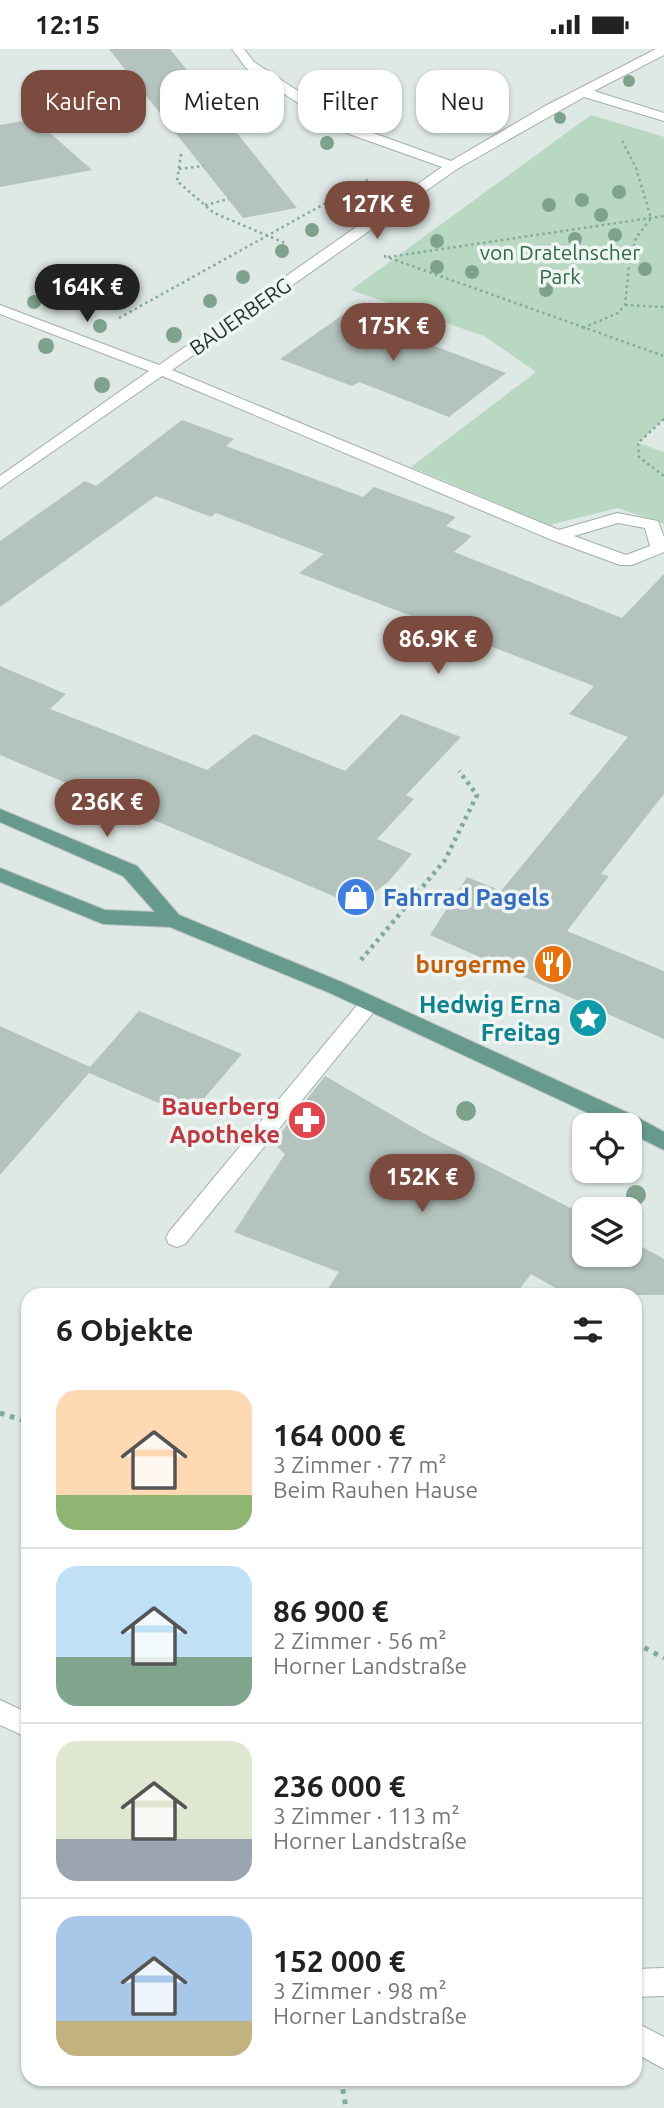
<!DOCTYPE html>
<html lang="de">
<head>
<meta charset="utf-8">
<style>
	:root { --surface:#fff; --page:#f2f2f2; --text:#222; --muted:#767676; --line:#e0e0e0; --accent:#7a4b3e }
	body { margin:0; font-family:Ubuntu,sans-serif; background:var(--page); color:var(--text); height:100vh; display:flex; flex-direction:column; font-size:26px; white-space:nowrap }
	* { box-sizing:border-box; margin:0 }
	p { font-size:23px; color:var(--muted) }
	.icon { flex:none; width:38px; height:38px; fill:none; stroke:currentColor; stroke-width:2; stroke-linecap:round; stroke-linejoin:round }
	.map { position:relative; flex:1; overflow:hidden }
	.sheet { position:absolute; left:21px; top:1239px; width:621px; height:798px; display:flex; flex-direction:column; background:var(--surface); border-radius:21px; box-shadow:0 2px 5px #0004 }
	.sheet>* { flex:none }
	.guide { position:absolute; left:21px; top:21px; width:623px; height:63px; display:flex; gap:14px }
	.fabs { position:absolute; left:572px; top:1064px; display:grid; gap:14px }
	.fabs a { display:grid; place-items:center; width:70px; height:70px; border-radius:14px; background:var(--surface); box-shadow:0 2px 5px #0004; font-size:35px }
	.price { position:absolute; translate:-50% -60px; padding:0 16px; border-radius:24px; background:var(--accent); color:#fff; font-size:23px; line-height:46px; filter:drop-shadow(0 2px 4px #0008) }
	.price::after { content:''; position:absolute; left:50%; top:42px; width:21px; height:16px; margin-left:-10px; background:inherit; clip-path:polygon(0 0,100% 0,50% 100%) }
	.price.current { background:#222; color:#fff }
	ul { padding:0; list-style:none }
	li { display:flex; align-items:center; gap:21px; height:175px; padding:0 35px }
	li+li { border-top:2px solid var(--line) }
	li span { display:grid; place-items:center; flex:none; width:196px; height:140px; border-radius:21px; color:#555 }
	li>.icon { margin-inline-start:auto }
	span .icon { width:84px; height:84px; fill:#fffc; stroke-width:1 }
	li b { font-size:30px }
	h2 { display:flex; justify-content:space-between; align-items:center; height:84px; padding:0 35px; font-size:30px }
	.pill { padding:0 24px; border-radius:21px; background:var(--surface); box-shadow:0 2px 5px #0004; font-size:24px; line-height:63px }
	.pill.current { background:var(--accent); color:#fff }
	.status { display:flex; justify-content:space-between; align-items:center; height:49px; padding:0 35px; background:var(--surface); direction:ltr }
	.status svg { height:19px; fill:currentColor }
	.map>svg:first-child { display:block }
	.green { fill:#b9d8c1 }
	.building { fill:#b4c3bd }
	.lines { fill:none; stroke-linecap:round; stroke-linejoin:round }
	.minor-casing { stroke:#a2afaa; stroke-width:2 }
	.major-casing { stroke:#bcc3c1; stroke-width:2 }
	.path-far2 { stroke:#82a99c; stroke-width:2.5; stroke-dasharray:2.5 3.5; stroke-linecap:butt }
	.path-far1 { stroke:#82a99c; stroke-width:4.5; stroke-dasharray:3.5 4.5; stroke-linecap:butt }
	.path { stroke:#82a99c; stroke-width:5; stroke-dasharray:4.5 6; stroke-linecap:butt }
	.minor { fill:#fff; fill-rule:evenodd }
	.major { fill:#679a8c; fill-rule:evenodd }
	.tree { fill:#7ea28d }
	.labels { text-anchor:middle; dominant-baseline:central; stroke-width:7; stroke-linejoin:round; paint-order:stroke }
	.far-park-label { font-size:21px; fill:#2f6945; stroke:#eef5f2 }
	.far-street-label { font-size:21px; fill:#213730; stroke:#eef5f2 }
	.shop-label { font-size:24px; font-weight:bold; fill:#366cbe; stroke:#eef5f2; text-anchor:start }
	.food-label { font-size:24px; font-weight:bold; fill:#c56008; stroke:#eef5f2; text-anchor:end }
	.culture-label { font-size:24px; font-weight:bold; fill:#0d838f; stroke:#eef5f2; text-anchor:end }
	.health-label { font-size:24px; font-weight:bold; fill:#be3a42; stroke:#eef5f2; text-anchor:end }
</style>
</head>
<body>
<div class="status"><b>12:15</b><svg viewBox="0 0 49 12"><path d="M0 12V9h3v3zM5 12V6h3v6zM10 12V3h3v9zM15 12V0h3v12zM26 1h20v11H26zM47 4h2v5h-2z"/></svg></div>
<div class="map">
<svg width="664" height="2059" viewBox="0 0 664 2059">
	<rect width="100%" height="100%" fill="#dee8e4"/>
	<path class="green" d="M 591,66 L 664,88 L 664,370 L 638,394 L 664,403 L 664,475 L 618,459 L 549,476 L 411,418 L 536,323 L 484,287 L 351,241 Z"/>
	<path class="building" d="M 109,0 L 170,0 L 297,159 L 243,169 Z
		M 34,70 L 92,121 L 0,138 L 0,76 Z
		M 351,260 L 419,285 L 413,289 L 506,324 L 449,368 L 359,333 L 352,337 L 280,310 Z
		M 182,371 L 234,390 L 226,397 L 363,448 L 374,438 L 456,468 L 446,477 L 472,487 L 454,503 L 622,569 L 664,525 L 664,745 L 601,825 L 609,827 L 567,882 L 664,922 L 664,990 L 430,886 L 467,828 L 501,842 L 628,688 L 569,665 L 594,637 L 299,524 L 324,505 L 216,464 L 211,468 L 156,447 L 0,558 L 0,492 L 85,432 L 96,437 Z
		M 0,617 L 66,645 L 50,660 L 207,721 L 254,685 L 345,722 L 401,665 L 461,688 L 406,746 L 414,750 L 377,790 L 412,805 L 388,833 L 357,857 L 0,706 Z
		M 139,962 L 242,1005 L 189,1067 L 89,1024 L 0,1126 L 0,977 L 90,1018 Z
		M 325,1027 L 423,1084 L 584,1166 L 584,1206 L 630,1206 L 630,1191 L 664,1210 L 664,1246 L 568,1246 L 531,1225 L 515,1246 L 324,1246 L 339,1223 L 234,1183 L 285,1105 L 273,1094 Z"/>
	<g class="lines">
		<g class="minor-casing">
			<path id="minor" d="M 232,0 L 244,0 L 254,13 L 348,75 L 451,112 L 545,57 L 656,0 L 664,0 L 664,6 L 594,42 L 664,64 L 664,72 L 584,48 L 457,120 L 172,321 L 559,481 L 617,464 L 658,472 L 664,488 L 664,503 L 632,516 L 620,516 L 552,491 L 162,327 L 0,439 L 0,427 L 149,322 L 0,265 L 0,256 L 159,316 L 442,118 L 338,81 L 246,19 ZM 618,474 L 645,479 L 650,497 L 626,506 L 574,487 Z
				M 370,947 L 377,949 L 380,954 L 377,959 L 185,1195 L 177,1198 L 169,1195 L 166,1189 L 169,1183 L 363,949 Z
				M 0,1651 L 28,1664 L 28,1689 L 0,1676 Z
				M 664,1919 L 664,1947 L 635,1948 L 635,1920 Z
				M 635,1973 L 664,1988 L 664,2020 L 635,2004 Z"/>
		</g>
		<g class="major-casing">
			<path id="major" d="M 0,760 L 137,817 L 179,866 L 344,934 L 635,1067 L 664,1083 L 664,1101 L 630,1084 L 630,1076 L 614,1076 L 330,944 L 170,878 L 103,875 L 0,833 L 0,819 L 105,861 L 155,863 L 123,827 L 0,773 Z"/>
		</g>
		<path class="path-far2" d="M 181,105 L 177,132 L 214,164 L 285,194
			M 179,120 L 204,117
			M 205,156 L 229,150
			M 384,207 L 664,307
			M 388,208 L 664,167
			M 625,256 L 664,258
			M 119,269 L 371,129
			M 583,279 L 618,264 L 625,256 L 629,216 L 636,189 L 651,169 L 636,119 L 622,91
			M 664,370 L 638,394 L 639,408 L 664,427"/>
		<path class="path-far1" d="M 361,911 L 445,811 L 477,746 L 459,722"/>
		<path class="path" d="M 0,1364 L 28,1373
			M 635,1594 L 664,1609
			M 341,2030 L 346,2059"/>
		<use href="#minor" class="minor"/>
		<use href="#major" class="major"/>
	</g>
	<g class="tree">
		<circle cx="629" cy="32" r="6"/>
		<circle cx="309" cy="35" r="6"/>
		<circle cx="253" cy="36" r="6"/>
		<circle cx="361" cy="60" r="6"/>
		<circle cx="560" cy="69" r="6"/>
		<circle cx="327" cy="94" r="7"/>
		<circle cx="384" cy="143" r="7"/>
		<circle cx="619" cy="143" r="7"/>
		<circle cx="582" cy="151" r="7"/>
		<circle cx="549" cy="156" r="7"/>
		<circle cx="601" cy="166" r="7"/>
		<circle cx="312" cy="181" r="7"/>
		<circle cx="615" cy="186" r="7"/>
		<circle cx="575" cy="190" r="7"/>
		<circle cx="437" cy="192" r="7"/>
		<circle cx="282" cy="202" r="7"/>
		<circle cx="437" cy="218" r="7"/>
		<circle cx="645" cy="220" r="7"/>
		<circle cx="472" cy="223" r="7"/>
		<circle cx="243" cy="228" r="7"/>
		<circle cx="546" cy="241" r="7"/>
		<circle cx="210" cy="252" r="7"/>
		<circle cx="34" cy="253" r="7"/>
		<circle cx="100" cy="277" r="7"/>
		<circle cx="174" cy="286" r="8"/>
		<circle cx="46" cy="297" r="8"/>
		<circle cx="102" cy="336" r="8"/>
		<circle cx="466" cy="1062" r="10"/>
		<circle cx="636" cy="1146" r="10"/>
	</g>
	<defs>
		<g id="shop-disc" transform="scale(2.0125)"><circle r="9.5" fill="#3f7fe0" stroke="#eef5f2"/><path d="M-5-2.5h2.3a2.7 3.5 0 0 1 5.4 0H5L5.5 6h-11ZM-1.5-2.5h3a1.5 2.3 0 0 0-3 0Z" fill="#fff"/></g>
		<g id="restaurant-disc" transform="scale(2.0125)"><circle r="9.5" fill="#e8710a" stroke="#eef5f2"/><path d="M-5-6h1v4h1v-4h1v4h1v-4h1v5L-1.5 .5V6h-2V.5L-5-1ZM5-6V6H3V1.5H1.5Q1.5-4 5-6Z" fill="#fff"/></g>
		<g id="sight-disc" transform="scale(2.0125)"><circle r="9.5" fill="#0f9aa8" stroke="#eef5f2"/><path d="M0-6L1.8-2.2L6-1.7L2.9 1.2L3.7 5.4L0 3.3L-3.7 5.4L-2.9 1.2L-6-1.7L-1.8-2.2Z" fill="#fff"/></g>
		<g id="pharmacy-disc" transform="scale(2.0125)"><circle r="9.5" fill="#e0444e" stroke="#eef5f2"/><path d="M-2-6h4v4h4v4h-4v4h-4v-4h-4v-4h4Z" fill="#fff"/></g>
	</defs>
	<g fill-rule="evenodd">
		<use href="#shop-disc" x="356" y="848"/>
		<use href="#restaurant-disc" x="553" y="915"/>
		<use href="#sight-disc" x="588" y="969"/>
		<use href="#pharmacy-disc" x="307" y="1071"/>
	</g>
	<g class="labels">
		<g class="far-park-label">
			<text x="560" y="203">von Dratelnscher<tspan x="560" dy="24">Park</tspan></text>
		</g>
		<g class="far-street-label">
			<text transform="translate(240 267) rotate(-35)">BAUERBERG</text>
		</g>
		<g class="shop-label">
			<text x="383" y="848">Fahrrad Pagels</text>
		</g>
		<g class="food-label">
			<text x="526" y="915">burgerme</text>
		</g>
		<g class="culture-label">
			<text x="561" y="955">Hedwig Erna<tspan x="561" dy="28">Freitag</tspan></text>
		</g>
		<g class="health-label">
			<text x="280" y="1057">Bauerberg<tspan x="280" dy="28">Apotheke</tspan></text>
		</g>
	</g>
</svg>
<div class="fabs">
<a><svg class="icon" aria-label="locate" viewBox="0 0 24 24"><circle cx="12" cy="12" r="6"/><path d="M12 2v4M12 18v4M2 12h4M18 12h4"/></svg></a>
<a><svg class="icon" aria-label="layers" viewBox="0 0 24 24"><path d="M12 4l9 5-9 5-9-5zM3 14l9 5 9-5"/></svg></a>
</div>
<b class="price" style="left:377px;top:192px">127K €</b>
<b class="price current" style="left:87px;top:275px">164K €</b>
<b class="price" style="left:393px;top:314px">175K €</b>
<b class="price" style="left:438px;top:627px">86.9K €</b>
<b class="price" style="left:107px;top:790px">236K €</b>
<b class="price" style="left:422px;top:1165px">152K €</b>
<div class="guide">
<a class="pill current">Kaufen</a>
<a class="pill">Mieten</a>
<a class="pill">Filter</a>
<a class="pill">Neu</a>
</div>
<section class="sheet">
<h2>6 Objekte<svg class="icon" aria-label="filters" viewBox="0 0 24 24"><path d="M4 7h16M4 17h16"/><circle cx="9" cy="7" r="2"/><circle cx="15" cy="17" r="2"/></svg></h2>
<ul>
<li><span style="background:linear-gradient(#ffd9b3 75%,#8fb573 0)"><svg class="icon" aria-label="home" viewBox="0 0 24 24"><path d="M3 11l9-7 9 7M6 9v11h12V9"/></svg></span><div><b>164 000 €</b><p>3 Zimmer · 77 m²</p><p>Beim Rauhen Hause</p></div></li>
<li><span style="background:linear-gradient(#bfe0f5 65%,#7fa58c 0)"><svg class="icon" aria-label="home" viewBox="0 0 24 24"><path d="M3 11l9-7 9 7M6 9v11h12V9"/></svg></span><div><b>86 900 €</b><p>2 Zimmer · 56 m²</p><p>Horner Landstraße</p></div></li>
<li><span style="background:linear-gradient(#dfe7d0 70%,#9aa5b1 0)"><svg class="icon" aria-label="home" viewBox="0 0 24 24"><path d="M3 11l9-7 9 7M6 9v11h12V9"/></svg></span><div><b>236 000 €</b><p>3 Zimmer · 113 m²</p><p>Horner Landstraße</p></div></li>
<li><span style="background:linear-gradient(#a9c7e8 75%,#c2b280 0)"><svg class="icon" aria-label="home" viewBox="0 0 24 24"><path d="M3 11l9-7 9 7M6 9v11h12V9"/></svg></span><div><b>152 000 €</b><p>3 Zimmer · 98 m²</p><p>Horner Landstraße</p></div></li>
</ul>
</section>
</div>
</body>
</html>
